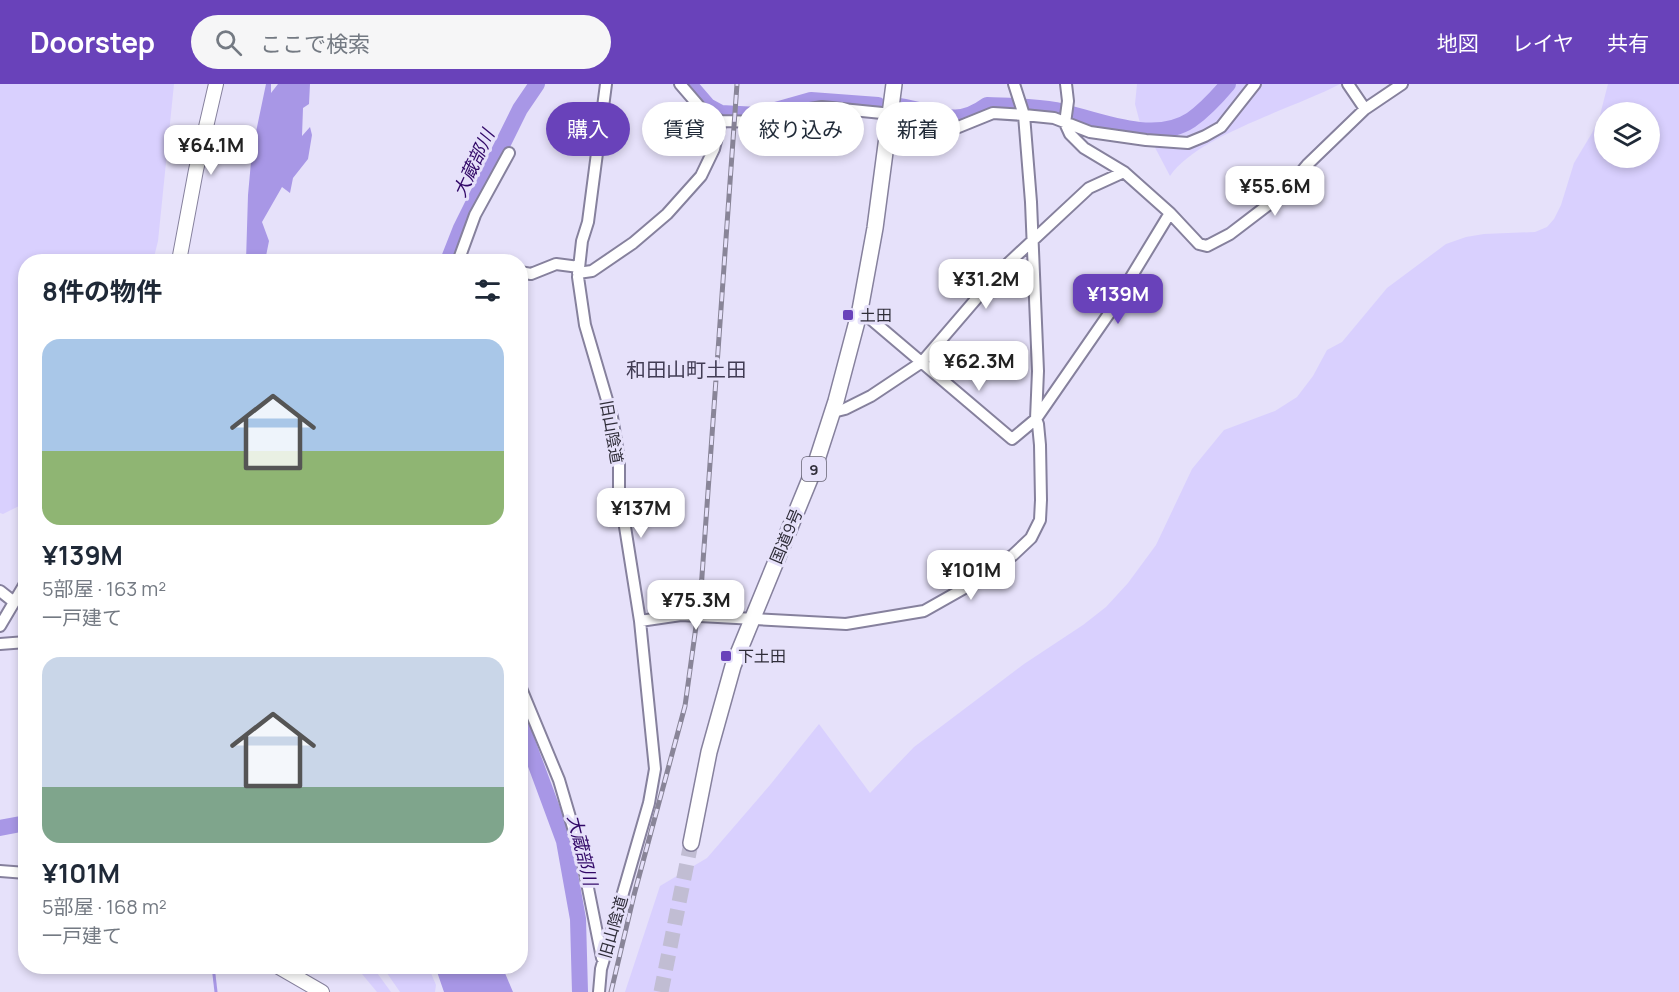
<!DOCTYPE html>
<html lang="ja">
<head>
<meta charset="utf-8">
<style>
	:root { --surface:#fff; --page:#f6f6f7; --text:#1f2937; --muted:#747a83; --accent:#6942ba }
	body { margin:0; font-family:Manrope,"Noto Sans JP",sans-serif; background:var(--page); color:var(--text); height:100vh; display:flex; flex-direction:column; font-size:22px; white-space:nowrap }
	* { box-sizing:border-box; margin:0 }
	p { font-size:20px; color:var(--muted) }
	.icon { flex:none; width:33px; height:33px; fill:none; stroke:currentColor; stroke-width:2; stroke-linecap:round; stroke-linejoin:round }
	.map { position:relative; flex:1; overflow:hidden }
	.drawer { position:absolute; left:18px; top:170px; width:510px; height:720px; display:flex; flex-direction:column; background:var(--surface); border-radius:24px; box-shadow:0 3px 9px #0003 }
	.drawer>* { flex:none }
	.guide { position:absolute; left:546px; top:18px; width:570px; height:54px; display:flex; gap:12px }
	.fabs { position:absolute; left:1594px; top:18px; display:grid; gap:12px }
	.fabs a { display:grid; place-items:center; width:66px; height:66px; border-radius:50%; background:var(--surface); box-shadow:0 3px 9px #0003; font-size:30px }
	.price { position:absolute; translate:-50% -51px; padding:0 14px; border-radius:12px; background:#fff; color:#222; font-size:20px; line-height:39px; filter:drop-shadow(0 2px 3px #0008) }
	.price::after { content:''; position:absolute; left:50%; top:36px; width:18px; height:14px; margin-left:-9px; background:inherit; clip-path:polygon(0 0,100% 0,50% 100%) }
	.price.active { background:var(--accent); color:#fff }
	ul { padding:0; list-style:none }
	li { display:grid; align-content:center; gap:12px; height:318px; padding:0 24px }
	li span { display:grid; place-items:center; height:186px; border-radius:18px; color:#555 }
	li>.icon { margin-inline-start:auto }
	span .icon { width:108px; height:108px; fill:#fffc; stroke-width:1 }
	li b { font-size:26px }
	h2 { display:flex; justify-content:space-between; align-items:center; height:72px; padding:0 24px; font-size:26px }
	.chip { padding:0 21px; border-radius:27px; background:var(--surface); box-shadow:0 3px 9px #0003; font-size:21px; line-height:54px }
	.chip.active { background:var(--accent); color:#fff }
	header { display:flex; align-items:center; gap:36px; box-sizing:border-box; height:84px; padding:0 30px; background:var(--accent); color:#fff }
	header strong { font-size:28px }
	nav { display:flex; gap:33px; margin-inline-start:auto; font-size:21px }
	.search { width:420px; height:54px; background:var(--page); display:flex; align-items:center; gap:15px; box-sizing:border-box; padding:0 21px; border-radius:33px; color:var(--muted); font-size:22px }
	.map>svg:first-child { display:block }
	.green { fill:#d9d0fe; fill-rule:evenodd }
	.water { fill:#a897e6 }
	.lines { fill:none; stroke-linecap:round; stroke-linejoin:round }
	.stream { stroke:#a897e6; stroke-width:3 }
	.river { stroke:#a897e6; stroke-width:16 }
	.highway-tunnel { stroke:#c1bdd3; stroke-width:15; stroke-dasharray:15 8; stroke-linecap:butt }
	.minor-casing { stroke:#86819d; stroke-width:14 }
	.major-casing { stroke:#86819d; stroke-width:16 }
	.highway-casing { stroke:#86819d; stroke-width:18 }
	.minor { stroke:#fff; stroke-width:10 }
	.major { stroke:#fff; stroke-width:14 }
	.highway { stroke:#fff; stroke-width:15 }
	.rail-casing { stroke:#898598; stroke-width:5 }
	.rail { stroke:#e6e1fa; stroke-width:3; stroke-dasharray:9; stroke-linecap:butt }
	.poi-dot { fill:#6942ba; stroke:#e6e1fa; stroke-width:2 }
	.labels { text-anchor:middle; dominant-baseline:central; stroke-width:6; stroke-linejoin:round; paint-order:stroke }
	.shield { fill:#e6e1fa; stroke:#666373; stroke-width:1.5 }
	.shield-label { font-size:15px; font-weight:bold; fill:#2f2d39 }
	.poi-label { font-size:16px; fill:#2f2d39; stroke:#e6e1fa; text-anchor:start }
	.street-label { font-size:16px; fill:#2f2d39; stroke:#e6e1fa }
	.water-label { font-size:18px; font-style:italic; fill:#310867; stroke:#e6e1fa }
	.quarter-label { font-size:20px; fill:#413c54; stroke:#e6e1fa }
</style>
</head>
<body>
<header>
<strong>Doorstep</strong>
<div class="search"><svg class="icon" aria-label="search" viewBox="0 0 24 24"><circle cx="10" cy="10" r="6"/><path d="M15 15l6 6"/></svg>ここで検索</div>
<nav><a>地図</a><a>レイヤ</a><a>共有</a></nav>
</header>
<div class="map">
<svg width="1679" height="908" viewBox="0 0 1679 908">
	<rect width="100%" height="100%" fill="#e6e1fa"/>
	<path class="green" d="M 0,0 L 174,0 L 158,157 L 153,177 L 26,177 L 25,419 L 3,430 L 0,429 Z
		M 1137,0 L 1340,0 C 1295,24 1196,52 1170,92 L 1150,54 L 1140,39 L 1135,20 Z
		M 1608,0 L 1679,0 L 1679,908 L 625,908 L 660,802 L 707,774 L 770,701 L 819,640 L 870,709 L 914,663 L 1024,580 L 1083,541 L 1106,523 L 1128,499 L 1156,461 L 1192,385 L 1224,346 L 1275,327 L 1297,313 L 1313,292 L 1327,266 L 1342,258 L 1387,204 L 1446,160 L 1466,153 L 1484,150 L 1535,148 L 1547,143 L 1554,135 L 1561,121 L 1574,79 L 1592,49 L 1600,31 ZM 1650,28 L 1650,74 L 1605,74 L 1605,28 Z
		M 356,882 L 372,882 L 391,908 L 377,908 L 362,890 L 356,890 L 354,887 Z
		M 382,882 L 428,882 L 436,901 L 435,908 L 400,908 Z"/>
	<path class="water" d="M 266,0 L 271,0 L 271,9 L 278,0 L 310,0 L 309,20 L 303,24 L 302,52 L 310,43 L 312,51 L 308,75 L 293,94 L 290,109 L 282,103 L 262,138 L 269,157 L 265,177 L 246,177 L 248,111 L 252,67 Z
		M 435,882 L 502,882 L 513,908 L 444,908 Z"/>
	<g class="lines">
		<path class="stream" d="M 213,882 L 216,908"/>
		<path class="river" d="M 689,0 L 708,22 L 721,29 L 758,31 L 811,16 L 878,21
			M 899,22 C 936,27 953,46 987,21 C 1010,22 1034,22 1056,26 C 1096,35 1153,61 1191,36 C 1205,26 1217,13 1228,0
			M 448,177 L 461,144 L 520,25 L 537,0
			M 520,638 L 564,757 L 578,835 L 580,908
			M 0,744 L 26,739"/>
		<path class="highway-tunnel" d="M 661,908 L 691,759"/>
		<g class="minor-casing">
			<path id="minor" d="M 680,0 L 705,29 L 721,37 L 761,38 L 792,28 L 822,23 L 922,33 L 956,44 L 993,29 L 1024,31 L 1054,34 L 1090,48 L 1146,56 L 1188,59 L 1205,52 L 1221,43 L 1255,0
				M 1066,0 L 1068,17 L 1065,39 L 1070,50 L 1084,64 L 1124,88 L 1170,129 L 1199,160 L 1207,162 L 1230,150 L 1285,108 L 1308,80 L 1365,25 L 1402,0
				M 1348,0 L 1365,25
				M 459,175 L 475,131 L 509,69
				M 520,188 L 531,190 L 556,180 L 579,183
				M 578,189 L 592,187 L 633,159 L 667,130 L 701,92 L 714,65 L 721,37
				M 860,226 L 1012,355 L 1036,335 L 1108,231 L 1170,129
				M 833,328 L 845,325 L 871,312 L 922,278 L 1001,186 L 1089,104 L 1124,88
				M 0,507 L 14,518
				M 640,537 L 681,531 L 846,540 L 924,527 L 970,501 L 1013,471 L 1031,454 L 1040,436 L 1041,416 L 1040,361 L 1038,340 L 1036,335 L 1038,287 L 1031,118 L 1024,31 L 1014,0
				M 0,542 L 26,498
				M 0,560 L 26,558
				M 520,602 L 559,696 L 582,774 L 602,874
				M 0,787 L 26,789
				M 599,908 L 601,885 L 649,719 L 655,685 L 640,537 L 619,405 L 619,375 L 612,333 L 585,241 L 578,193 L 582,157 L 588,138 L 606,0"/>
		</g>
		<g class="major-casing">
			<path id="major" d="M 179,177 L 196,86 L 216,0
				M 277,882 L 322,908"/>
		</g>
		<g class="highway-casing">
			<path id="highway" d="M 691,759 L 709,668 L 733,582 L 814,385 L 836,317 L 860,226 L 875,144 L 894,0"/>
		</g>
		<use href="#minor" class="minor"/>
		<use href="#major" class="major"/>
		<use href="#highway" class="highway"/>
		<g class="rail-casing">
			<path id="rail" d="M 611,908 L 634,811 L 685,622 L 701,506 L 737,0"/>
		</g>
		<use href="#rail" class="rail"/>
	</g>
	<g class="poi-dot">
		<rect x="842" y="225" width="12" height="12" rx="3"/>
		<rect x="720" y="566" width="12" height="12" rx="3"/>
	</g>
	<g class="labels">
		<rect class="shield" x="802" y="373" width="24" height="24" rx="4.5"/>
		<g class="shield-label">
			<text x="814" y="385">9</text>
		</g>
		<g class="poi-label">
			<text x="860" y="231">土田</text>
			<text x="738" y="572">下土田</text>
		</g>
		<g class="street-label">
			<text transform="translate(612 348) rotate(80)">旧山陰道</text>
			<text transform="translate(786 452) rotate(-67)">国道9号</text>
			<text transform="translate(613 843) rotate(-74)">旧山陰道</text>
		</g>
		<g class="water-label">
			<text transform="translate(473 79) rotate(-65)">大蔵部川</text>
			<text transform="translate(583 766) rotate(76)">大蔵部川</text>
		</g>
		<g class="quarter-label">
			<text x="686" y="285">和田山町土田</text>
		</g>
	</g>
</svg>
<div class="fabs">
<a><svg class="icon" aria-label="layers" viewBox="0 0 24 24"><path d="M12 4l9 5-9 5-9-5zM3 14l9 5 9-5"/></svg></a>
</div>
<b class="price" style="left:211px;top:92px">¥64.1M</b>
<b class="price" style="left:1275px;top:133px">¥55.6M</b>
<b class="price" style="left:986px;top:226px">¥31.2M</b>
<b class="price active" style="left:1118px;top:241px">¥139M</b>
<b class="price" style="left:979px;top:308px">¥62.3M</b>
<b class="price" style="left:641px;top:455px">¥137M</b>
<b class="price" style="left:971px;top:517px">¥101M</b>
<b class="price" style="left:696px;top:547px">¥75.3M</b>
<div class="guide">
<a class="chip active">購入</a>
<a class="chip">賃貸</a>
<a class="chip">絞り込み</a>
<a class="chip">新着</a>
</div>
<section class="drawer">
<h2>8件の物件<svg class="icon" aria-label="filters" viewBox="0 0 24 24"><path d="M4 7h16M4 17h16"/><circle cx="9" cy="7" r="2"/><circle cx="15" cy="17" r="2"/></svg></h2>
<ul>
<li><span style="background:linear-gradient(#a9c7e8 60%,#8fb573 0)"><svg class="icon" aria-label="home" viewBox="0 0 24 24"><path d="M3 11l9-7 9 7M6 9v11h12V9"/></svg></span><div><b>¥139M</b><p>5部屋 · 163 m²</p><p>一戸建て</p></div></li>
<li><span style="background:linear-gradient(#c9d6e8 70%,#7fa58c 0)"><svg class="icon" aria-label="home" viewBox="0 0 24 24"><path d="M3 11l9-7 9 7M6 9v11h12V9"/></svg></span><div><b>¥101M</b><p>5部屋 · 168 m²</p><p>一戸建て</p></div></li>
</ul>
</section>
</div>
</body>
</html>
